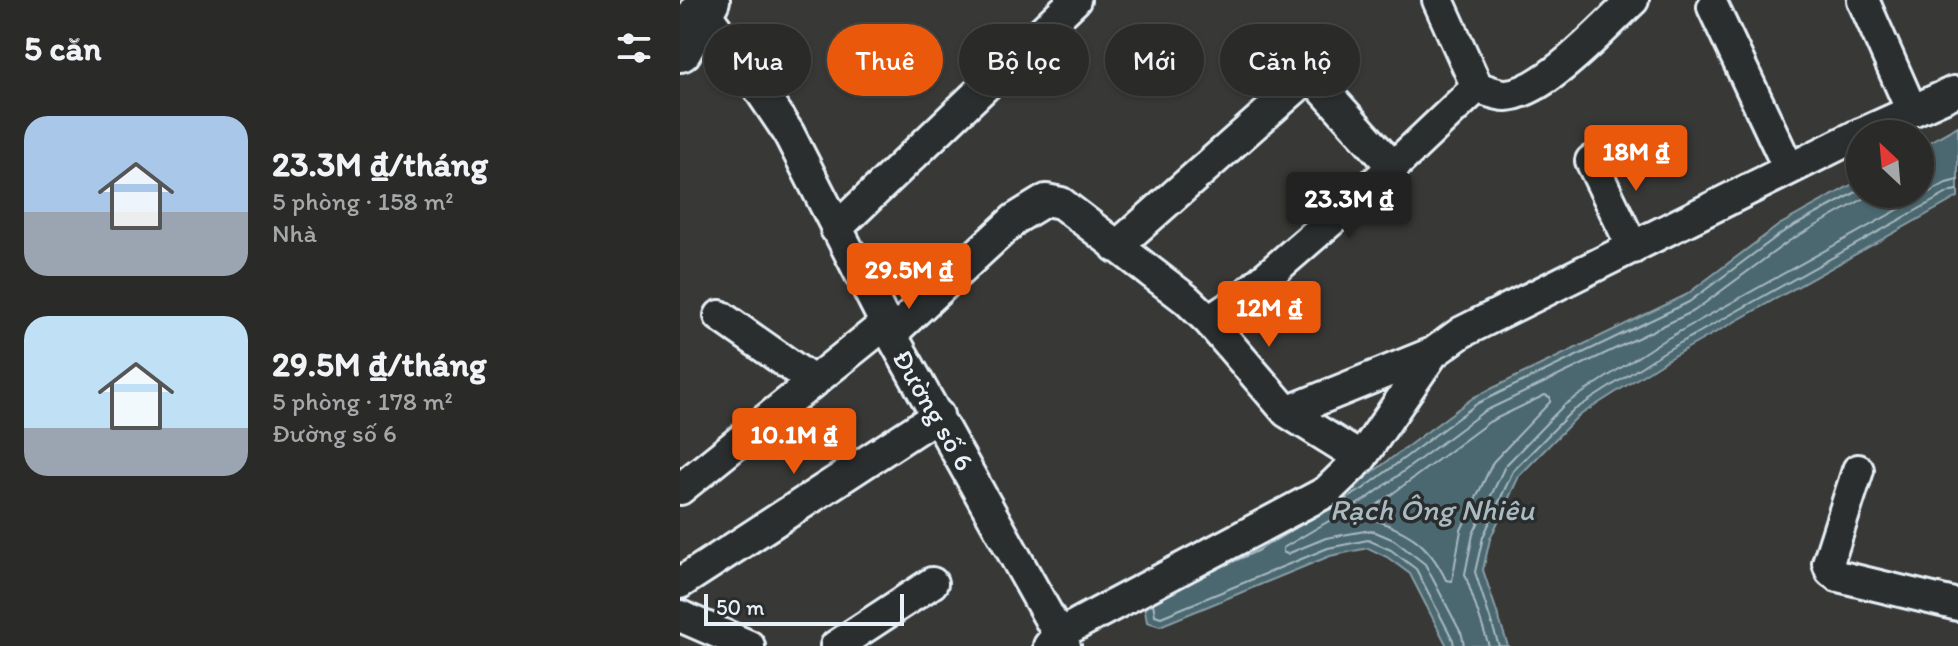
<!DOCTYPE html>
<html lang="vi">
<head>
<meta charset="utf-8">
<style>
	:root { --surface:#2a2a28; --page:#363634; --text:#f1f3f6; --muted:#a5a7a8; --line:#464645; --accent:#ea580c }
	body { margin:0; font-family:Itim,sans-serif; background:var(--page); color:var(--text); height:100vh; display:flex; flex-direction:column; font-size:30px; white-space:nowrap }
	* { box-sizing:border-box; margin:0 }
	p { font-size:26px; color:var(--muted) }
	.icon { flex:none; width:44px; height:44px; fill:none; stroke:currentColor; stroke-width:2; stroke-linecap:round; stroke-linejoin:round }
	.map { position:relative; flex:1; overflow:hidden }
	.side { display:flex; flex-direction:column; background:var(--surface); width:680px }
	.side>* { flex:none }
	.banner { position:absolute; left:24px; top:24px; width:760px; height:72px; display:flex; gap:16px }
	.needle { width:52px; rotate:334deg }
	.fabs { position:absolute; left:1166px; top:120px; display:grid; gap:16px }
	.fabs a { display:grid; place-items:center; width:88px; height:88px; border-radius:50%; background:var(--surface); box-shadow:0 2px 6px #0004,0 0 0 2px var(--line); font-size:40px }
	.scale { position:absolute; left:24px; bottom:20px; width:200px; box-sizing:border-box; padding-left:8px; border:4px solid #e8f1f8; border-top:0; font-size:22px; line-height:28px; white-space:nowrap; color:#e8f1f8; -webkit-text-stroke:6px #2a2d2e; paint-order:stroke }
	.price { position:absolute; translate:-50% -68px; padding:0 18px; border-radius:8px; background:var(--accent); color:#fff; font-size:26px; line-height:52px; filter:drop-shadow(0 2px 4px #0008) }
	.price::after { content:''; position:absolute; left:50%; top:48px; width:24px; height:18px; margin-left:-12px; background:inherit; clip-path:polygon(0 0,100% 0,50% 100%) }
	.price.current { background:#222; color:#fff }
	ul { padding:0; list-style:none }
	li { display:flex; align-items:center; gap:24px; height:200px; padding:0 24px }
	li span { display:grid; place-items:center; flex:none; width:224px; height:160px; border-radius:24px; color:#555 }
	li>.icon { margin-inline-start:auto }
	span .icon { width:96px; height:96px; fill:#fffc; stroke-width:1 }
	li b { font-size:34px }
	h2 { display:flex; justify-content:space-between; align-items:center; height:96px; padding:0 24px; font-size:34px }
	.tag { padding:0 28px; border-radius:36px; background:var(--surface); box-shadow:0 2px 6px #0004,0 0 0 2px var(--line); font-size:28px; line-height:72px }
	.tag.current { background:var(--accent); color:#fff }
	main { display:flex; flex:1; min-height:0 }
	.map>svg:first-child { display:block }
	.water { fill:#4b676f; stroke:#8a9ea6; stroke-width:2 }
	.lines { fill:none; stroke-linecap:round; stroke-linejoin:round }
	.shore { stroke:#a9bac1; stroke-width:2 }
	.street-casing { stroke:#e8f1f8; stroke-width:36 }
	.secondary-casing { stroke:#e8f1f8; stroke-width:48 }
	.street { stroke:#2a2d2e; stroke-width:30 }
	.secondary { stroke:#2a2d2e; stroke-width:42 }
	.labels { text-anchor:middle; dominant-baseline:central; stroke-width:7; stroke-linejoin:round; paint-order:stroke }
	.street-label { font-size:28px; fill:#e8f1f8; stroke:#2a2d2e }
	.water-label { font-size:30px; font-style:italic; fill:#a9bac1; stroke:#2a2d2e }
</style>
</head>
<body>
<main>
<section class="side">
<h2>5 căn<svg class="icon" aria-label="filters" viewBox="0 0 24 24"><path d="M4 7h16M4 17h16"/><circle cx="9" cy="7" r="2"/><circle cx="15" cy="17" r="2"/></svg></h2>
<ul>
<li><span style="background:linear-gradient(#a9c7e8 60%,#9aa5b1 0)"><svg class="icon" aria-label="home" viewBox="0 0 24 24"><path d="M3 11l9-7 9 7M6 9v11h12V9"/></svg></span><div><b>23.3M ₫/tháng</b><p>5 phòng · 158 m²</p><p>Nhà</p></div></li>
<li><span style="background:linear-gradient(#bfe0f5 70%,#9aa5b1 0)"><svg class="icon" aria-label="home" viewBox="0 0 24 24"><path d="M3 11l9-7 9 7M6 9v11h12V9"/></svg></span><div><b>29.5M ₫/tháng</b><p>5 phòng · 178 m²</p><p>Đường số 6</p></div></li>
</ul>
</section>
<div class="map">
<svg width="1278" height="646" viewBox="0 0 1278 646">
	<rect width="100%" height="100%" fill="#383836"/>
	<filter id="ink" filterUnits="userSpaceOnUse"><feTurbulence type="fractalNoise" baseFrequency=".0125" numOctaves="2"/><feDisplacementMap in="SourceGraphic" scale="16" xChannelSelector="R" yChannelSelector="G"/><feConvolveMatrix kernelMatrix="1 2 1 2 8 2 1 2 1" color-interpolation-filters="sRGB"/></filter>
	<g filter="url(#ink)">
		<path class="water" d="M 1278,126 L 1278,197 L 988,359 L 897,417 L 839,476 L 810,539 L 803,570 L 828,646 L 767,646 L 730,574 L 707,557 L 688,548 L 650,556 L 480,626 L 467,622 L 463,599 L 573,544 L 678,483 L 794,397 L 1006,295 L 1099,225 L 1180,180 L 1180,194 L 1240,194 L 1240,147 Z"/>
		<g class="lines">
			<path class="shore" d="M 865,395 L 870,397 L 870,402 L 813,462 L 781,530 L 772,581 L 766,580 C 747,540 727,532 688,517 L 689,511 L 809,422 Z
				M 659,503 L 683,489 L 798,403 L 1009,302 L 1103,232 L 1180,190
				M 539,568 L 577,551 L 633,518
				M 473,603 L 475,615 L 481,617 L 648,548 L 688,540 L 711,550 L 736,569 L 773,640 L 774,646
				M 784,646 L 782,635 L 745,564 L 714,540 L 693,531 L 685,531 L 646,538 L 607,554 L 603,552 L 603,548 L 688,498 L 803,412 L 1014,311 L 1109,241 L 1192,194
				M 809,646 L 785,574 L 793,534 L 825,466 L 884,405 L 979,343 L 1266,183 L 1278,180
				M 819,646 L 795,572 L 803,537 L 833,471 L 891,412 L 984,352 L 1271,191 L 1278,190"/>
			<g class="street-casing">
				<path id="street" d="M 758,0 L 797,87
					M 1183,0 L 1231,109
					M 1033,7 L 1109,169
					M 23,10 L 61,62 L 108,132 L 211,334 L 385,646
					M 1181,134 L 1274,92
					M 911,161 L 953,248
					M 156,229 L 395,0
					M 436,247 L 630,75 L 713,167
					M 40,316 L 134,382
					M 529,321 L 607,412
					M 211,334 L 335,219 L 366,200 L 381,203 L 506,299 L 529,321 L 556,303 L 713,167 L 797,87 C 806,90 817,95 826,95 C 865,93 924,27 953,0
					M 681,458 L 607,412 L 753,353
					M 1178,470 L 1148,563 L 1151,571 L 1158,576 L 1278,605
					M 0,489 L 205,324
					M 0,583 L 258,415
					M 0,616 L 69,646
					M 156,646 L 252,583
					M 369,646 L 378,635 L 405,620 L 646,492 L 681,458 L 753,353 L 782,332 L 1180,134"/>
			</g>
			<g class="secondary-casing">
				<path id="secondary" d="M 0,50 L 28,0"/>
			</g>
			<use href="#street" class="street"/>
			<use href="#secondary" class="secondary"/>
		</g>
	</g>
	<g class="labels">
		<g class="street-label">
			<text transform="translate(254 410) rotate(60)">Đường số 6</text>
		</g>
		<g class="water-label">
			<text x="752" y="509">Rạch Ông Nhiêu</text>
		</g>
	</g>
</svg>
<div class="fabs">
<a><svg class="needle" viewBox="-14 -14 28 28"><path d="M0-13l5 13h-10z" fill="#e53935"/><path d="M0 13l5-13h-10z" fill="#a5a7a8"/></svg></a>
</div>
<div class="scale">50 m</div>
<b class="price" style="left:956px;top:193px">18M ₫</b>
<b class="price current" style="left:669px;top:240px">23.3M ₫</b>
<b class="price" style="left:229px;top:311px">29.5M ₫</b>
<b class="price" style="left:589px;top:349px">12M ₫</b>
<b class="price" style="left:114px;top:476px">10.1M ₫</b>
<div class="banner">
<a class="tag">Mua</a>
<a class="tag current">Thuê</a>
<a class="tag">Bộ lọc</a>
<a class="tag">Mới</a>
<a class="tag">Căn hộ</a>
</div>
</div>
</main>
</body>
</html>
